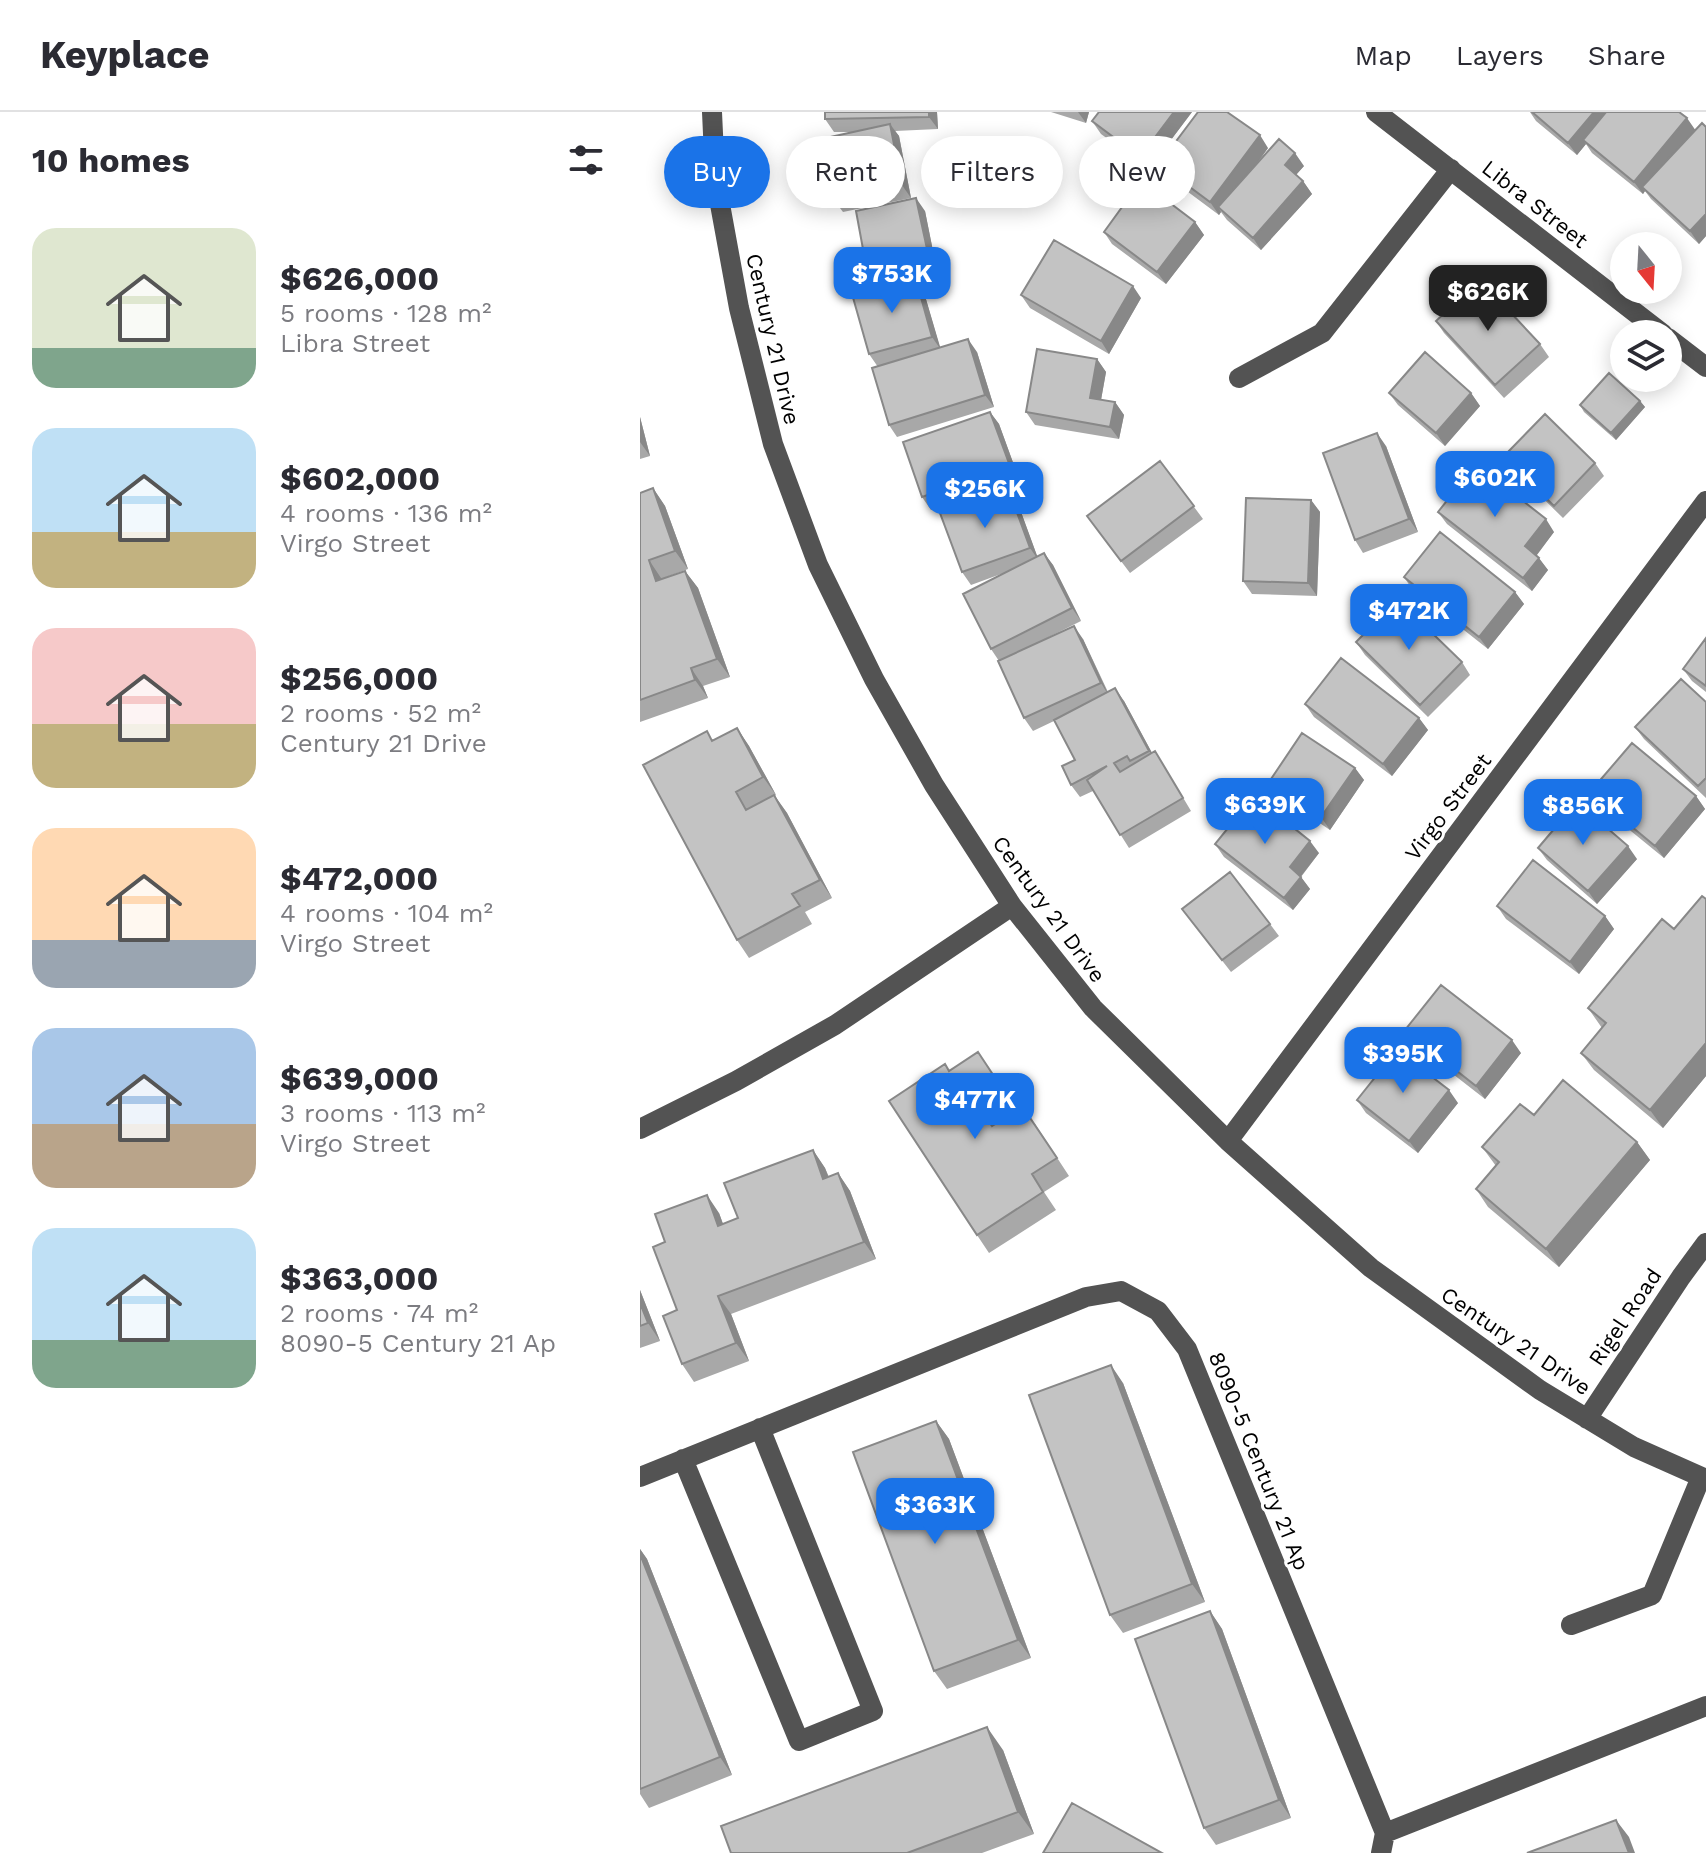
<!DOCTYPE html>
<html lang="en">
<head>
<meta charset="utf-8">
<style>
	:root { --surface:#fff; --page:#f7f7f7; --text:#2b2b33; --muted:#7c7c81; --line:#e1e1e2; --accent:#1a73e8 }
	body { margin:0; font-family:"Work Sans",sans-serif; background:var(--page); color:var(--text); height:100vh; display:flex; flex-direction:column; font-size:30px; white-space:nowrap }
	* { box-sizing:border-box; margin:0 }
	p { font-size:26px; color:var(--muted) }
	.icon { flex:none; width:44px; height:44px; fill:none; stroke:currentColor; stroke-width:2; stroke-linecap:round; stroke-linejoin:round }
	.map { position:relative; flex:1; overflow:hidden }
	.panel { display:flex; flex-direction:column; background:var(--surface); width:640px }
	.panel>* { flex:none }
	.guide { position:absolute; left:24px; top:24px; width:760px; height:72px; display:flex; gap:16px }
	.needle { width:52px; rotate:162deg }
	.fabs { position:absolute; left:970px; top:120px; display:grid; gap:16px }
	.fabs a { display:grid; place-items:center; width:72px; height:72px; border-radius:50%; background:var(--surface); box-shadow:0 4px 20px #0003; font-size:40px }
	.price { position:absolute; translate:-50% -68px; padding:0 18px; border-radius:16px; background:var(--accent); color:#fff; font-size:26px; line-height:52px; filter:drop-shadow(0 2px 4px #0008) }
	.price::after { content:''; position:absolute; left:50%; top:48px; width:24px; height:18px; margin-left:-12px; background:inherit; clip-path:polygon(0 0,100% 0,50% 100%) }
	.price.on { background:#222; color:#fff }
	ul { padding:0; list-style:none }
	li { display:flex; align-items:center; gap:24px; height:200px; padding:0 32px }
	li span { display:grid; place-items:center; flex:none; width:224px; height:160px; border-radius:24px; color:#555 }
	li>.icon { margin-inline-start:auto }
	span .icon { width:96px; height:96px; fill:#fffc; stroke-width:1 }
	li b { font-size:34px }
	h2 { display:flex; justify-content:space-between; align-items:center; height:96px; padding:0 32px; font-size:34px }
	.tag { padding:0 28px; border-radius:36px; background:var(--surface); box-shadow:0 4px 20px #0003; font-size:28px; line-height:72px }
	.tag.on { background:var(--accent); color:#fff }
	header { display:flex; align-items:center; gap:48px; box-sizing:border-box; height:112px; padding:0 40px; background:var(--surface); border-bottom:2px solid var(--line) }
	header strong { font-size:38px }
	nav { display:flex; gap:44px; margin-inline-start:auto; font-size:28px }
	main { display:flex; flex:1; min-height:0 }
	.map>svg:first-child { display:block }
	.lines { fill:none; stroke-linecap:round; stroke-linejoin:round }
	.minor { stroke:#535353; stroke-width:20 }
	.wall { fill:#a8a8a8 }
	.shaded-wall { fill:#888 }
	.building { fill:#c3c3c3; stroke:#888; stroke-width:2 }
	.labels { text-anchor:middle; dominant-baseline:central; stroke-width:6; stroke-linejoin:round; paint-order:stroke }
	.street-label { font-size:22px; fill:#000; stroke:#fff }
</style>
</head>
<body>
<header>
<strong>Keyplace</strong>
<nav><a>Map</a><a>Layers</a><a>Share</a></nav>
</header>
<main>
<section class="panel">
<h2>10 homes<svg class="icon" aria-label="filters" viewBox="0 0 24 24"><path d="M4 7h16M4 17h16"/><circle cx="9" cy="7" r="2"/><circle cx="15" cy="17" r="2"/></svg></h2>
<ul>
<li><span style="background:linear-gradient(#dfe7d0 75%,#7fa58c 0)"><svg class="icon" aria-label="home" viewBox="0 0 24 24"><path d="M3 11l9-7 9 7M6 9v11h12V9"/></svg></span><div><b>$626,000</b><p>5 rooms · 128 m²</p><p>Libra Street</p></div></li>
<li><span style="background:linear-gradient(#bfe0f5 65%,#c2b280 0)"><svg class="icon" aria-label="home" viewBox="0 0 24 24"><path d="M3 11l9-7 9 7M6 9v11h12V9"/></svg></span><div><b>$602,000</b><p>4 rooms · 136 m²</p><p>Virgo Street</p></div></li>
<li><span style="background:linear-gradient(#f6c9c9 60%,#c2b280 0)"><svg class="icon" aria-label="home" viewBox="0 0 24 24"><path d="M3 11l9-7 9 7M6 9v11h12V9"/></svg></span><div><b>$256,000</b><p>2 rooms · 52 m²</p><p>Century 21 Drive</p></div></li>
<li><span style="background:linear-gradient(#ffd9b3 70%,#9aa5b1 0)"><svg class="icon" aria-label="home" viewBox="0 0 24 24"><path d="M3 11l9-7 9 7M6 9v11h12V9"/></svg></span><div><b>$472,000</b><p>4 rooms · 104 m²</p><p>Virgo Street</p></div></li>
<li><span style="background:linear-gradient(#a9c7e8 60%,#b9a48a 0)"><svg class="icon" aria-label="home" viewBox="0 0 24 24"><path d="M3 11l9-7 9 7M6 9v11h12V9"/></svg></span><div><b>$639,000</b><p>3 rooms · 113 m²</p><p>Virgo Street</p></div></li>
<li><span style="background:linear-gradient(#bfe0f5 70%,#7fa58c 0)"><svg class="icon" aria-label="home" viewBox="0 0 24 24"><path d="M3 11l9-7 9 7M6 9v11h12V9"/></svg></span><div><b>$363,000</b><p>2 rooms · 74 m²</p><p>8090-5 Century 21 Ap</p></div></li>
</ul>
</section>
<div class="map">
<svg width="1066" height="1741" viewBox="0 0 1066 1741">
	<rect width="100%" height="100%" fill="#fff"/>
	<g class="lines">
		<path class="minor" d="M 72,0 L 75,65 L 99,196 L 133,332 L 178,453 L 234,567 L 294,673 L 372,794 L 453,896 L 588,1029 L 731,1156 L 900,1278 L 994,1335 L 1066,1367
			M 736,0 L 1023,222
			M 1028,226 L 1066,255
			M 599,266 L 682,221 L 811,57
			M 0,1017 L 96,969 L 195,913 L 372,794
			M 588,1029 L 1066,389
			M 947,1307 L 1041,1165 L 1066,1131
			M 43,1347 L 159,1629 L 233,1599 L 120,1316
			M 0,1365 L 446,1185 L 481,1179 L 518,1199 L 547,1237 L 745,1721
			M 931,1513 L 1012,1483 L 1061,1365
			M 745,1721 L 1066,1594
			M 741,1741 L 745,1721"/>
	</g>
	<path class="wall" d="M 297,0 L 298,17 L 255,19 L 259,24 L 271,86 L 203,100 L 194,88 L 213,20 L 194,20 L 185,7 Z
		M 411,0 L 449,0 L 446,11 Z
		M 552,0 L 509,57 L 461,22 L 452,9 Z
		M 890,0 L 1039,0 L 1055,18 L 1066,15 L 1066,124 L 1059,132 L 1011,87 L 1005,79 L 1003,82 L 952,41 L 946,32 L 937,43 L 896,9 Z
		M 628,36 L 617,52 L 664,54 L 656,63 L 663,69 L 672,82 L 621,138 L 587,108 L 581,100 L 579,103 L 528,65 L 519,52 Z
		M 285,99 L 297,159 L 218,175 L 209,163 L 223,137 Z
		M 555,110 L 564,123 L 526,172 L 472,132 L 464,120 Z
		M 275,164 L 283,177 L 300,236 L 337,240 L 354,295 L 257,325 L 249,313 L 238,255 L 229,242 Z
		M 381,183 L 501,186 L 469,242 L 390,196 Z
		M 796,209 L 900,232 L 909,245 L 864,286 L 804,221 Z
		M 457,247 L 466,260 L 461,288 L 475,290 L 484,303 L 479,327 L 395,313 L 386,300 Z
		M 749,281 L 831,281 L 840,294 L 805,334 L 758,293 Z
		M 1000,289 L 1005,295 L 976,328 L 944,300 L 940,293 Z
		M 350,300 L 359,312 L 379,367 L 291,398 L 282,385 Z
		M 0,305 L 10,344 L 0,347 Z
		M 746,334 L 778,420 L 723,441 L 715,428 Z
		M 864,344 L 955,351 L 964,364 L 923,406 L 873,357 Z
		M 520,349 L 563,407 L 490,461 L 447,404 Z
		M 13,376 L 25,394 L 48,457 L 21,467 L 45,459 L 58,476 L 90,565 L 63,574 L 68,586 L 0,610 L 0,381 Z
		M 368,376 L 377,389 L 397,444 L 404,441 L 413,453 L 441,509 L 397,531 L 443,527 L 468,580 L 484,589 L 512,641 L 523,652 L 551,699 L 489,736 L 453,679 L 440,685 L 431,673 L 435,648 L 414,609 L 393,619 L 384,606 L 359,549 L 351,537 L 361,462 L 331,473 L 322,460 Z
		M 671,388 L 680,400 L 677,484 L 612,482 L 603,469 Z
		M 798,400 L 914,420 L 896,443 L 908,458 L 892,479 L 807,412 Z
		M 764,465 L 875,480 L 884,492 L 848,537 L 772,477 Z
		M 1066,526 L 1066,580 L 1052,569 L 1043,557 Z
		M 716,530 L 822,550 L 830,563 L 788,605 L 725,543 Z
		M 1066,590 L 1066,686 L 1004,627 L 995,615 Z
		M 665,592 L 779,606 L 788,618 L 752,664 L 674,605 Z
		M 97,616 L 109,634 L 136,683 L 135,684 L 147,701 L 192,786 L 165,800 L 172,812 L 109,846 L 97,828 L 74,628 Z
		M 715,656 L 724,668 L 690,718 L 638,683 L 629,670 Z
		M 950,680 L 1056,684 L 1065,697 L 1024,746 L 959,693 Z
		M 575,732 L 679,741 L 661,765 L 670,777 L 653,798 L 584,745 Z
		M 898,736 L 997,747 L 957,792 L 907,748 Z
		M 1066,787 L 1066,964 L 1023,1016 L 954,958 L 941,941 L 962,916 L 948,896 Z
		M 857,794 L 965,804 L 974,817 L 939,862 L 866,807 Z
		M 542,797 L 630,812 L 639,824 L 591,860 Z
		M 765,918 L 881,941 L 845,987 L 773,931 Z
		M 338,940 L 377,997 L 395,1012 L 429,1064 L 404,1080 L 416,1098 L 349,1141 L 337,1123 L 309,959 Z
		M 717,988 L 818,991 L 778,1041 L 726,1001 Z
		M 894,1003 L 997,1030 L 1010,1048 L 919,1155 L 848,1095 L 836,1077 L 856,1054 L 842,1035 Z
		M 173,1038 L 185,1056 L 189,1065 L 198,1061 L 210,1079 L 236,1147 L 91,1202 L 109,1249 L 54,1270 L 42,1252 L 37,1198 L 25,1130 L 79,1101 L 83,1112 L 98,1106 Z
		M 0,1178 L 20,1229 L 0,1236 Z
		M 483,1271 L 565,1490 L 483,1521 L 470,1503 Z
		M 296,1309 L 309,1327 L 391,1546 L 307,1577 L 294,1559 Z
		M 0,1437 L 7,1447 L 92,1663 L 9,1696 L 0,1682 Z
		M 570,1499 L 582,1517 L 651,1706 L 576,1733 L 564,1716 Z
		M 363,1638 L 394,1722 L 342,1741 L 91,1741 Z"/>
	<path class="shaded-wall" d="M 289,0 L 297,0 L 298,17 L 289,5 Z
		M 438,0 L 449,0 L 446,11 Z
		M 534,0 L 552,0 L 509,57 L 500,45 Z
		M 954,0 L 974,0 L 943,28 L 946,32 L 937,43 L 928,31 Z
		M 1047,6 L 1056,19 L 1002,75 L 1005,79 L 1003,82 L 994,70 Z
		M 250,12 L 259,24 L 271,86 L 262,73 Z
		M 620,23 L 628,36 L 582,99 L 578,95 L 581,100 L 579,103 L 570,90 Z
		M 655,41 L 664,54 L 654,65 L 645,53 Z
		M 663,69 L 672,82 L 621,138 L 613,126 Z
		M 276,86 L 285,99 L 297,159 L 289,146 Z
		M 1066,102 L 1066,124 L 1059,132 L 1050,119 Z
		M 555,110 L 564,123 L 526,172 L 517,160 Z
		M 275,164 L 283,177 L 301,238 L 292,225 Z
		M 493,174 L 501,186 L 469,242 L 461,229 Z
		M 328,227 L 337,240 L 354,295 L 345,283 Z
		M 457,247 L 466,260 L 459,299 L 450,286 Z
		M 831,281 L 840,294 L 805,334 L 796,321 Z
		M 1000,289 L 1005,295 L 976,328 L 971,321 Z
		M 475,290 L 484,303 L 479,327 L 470,315 Z
		M 350,300 L 359,312 L 379,367 L 370,354 Z
		M 0,305 L 10,344 L 0,330 Z
		M 737,321 L 746,334 L 778,420 L 769,407 Z
		M 13,376 L 25,394 L 48,457 L 35,439 Z
		M 368,376 L 377,389 L 399,449 L 390,436 Z
		M 671,388 L 680,400 L 677,484 L 668,471 Z
		M 906,407 L 914,420 L 894,447 L 885,434 Z
		M 404,441 L 413,453 L 441,509 L 432,496 Z
		M 899,446 L 908,458 L 892,479 L 883,466 Z
		M 9,448 L 21,466 L 28,487 L 16,469 Z
		M 45,459 L 58,476 L 90,565 L 77,547 Z
		M 875,480 L 884,492 L 848,537 L 839,525 Z
		M 434,514 L 443,527 L 469,584 L 461,571 Z
		M 51,556 L 63,574 L 68,586 L 55,568 Z
		M 475,576 L 484,589 L 518,652 L 509,639 Z
		M 779,606 L 788,618 L 752,664 L 743,652 Z
		M 97,616 L 109,634 L 136,683 L 123,665 Z
		M 715,656 L 724,668 L 690,718 L 681,705 Z
		M 134,683 L 147,701 L 192,786 L 180,768 Z
		M 1056,684 L 1065,697 L 1024,746 L 1015,734 Z
		M 670,729 L 679,741 L 658,768 L 650,755 Z
		M 988,734 L 997,747 L 957,792 L 948,779 Z
		M 661,765 L 670,777 L 653,798 L 644,786 Z
		M 965,804 L 974,817 L 939,862 L 930,850 Z
		M 872,928 L 881,941 L 845,987 L 836,974 Z
		M 1066,931 L 1066,964 L 1023,1016 L 1010,998 Z
		M 809,978 L 818,991 L 778,1041 L 769,1029 Z
		M 997,1030 L 1010,1048 L 919,1155 L 906,1137 Z
		M 173,1038 L 185,1056 L 196,1085 L 183,1067 Z
		M 198,1061 L 210,1079 L 236,1147 L 224,1130 Z
		M 67,1083 L 79,1101 L 90,1131 L 78,1114 Z
		M 0,1178 L 20,1229 L 8,1211 L 0,1191 Z
		M 78,1184 L 91,1202 L 109,1249 L 96,1231 Z
		M 471,1253 L 483,1271 L 565,1490 L 552,1472 Z
		M 296,1309 L 309,1327 L 391,1546 L 378,1528 Z
		M 0,1437 L 7,1447 L 92,1663 L 80,1645 L 0,1442 Z
		M 570,1499 L 582,1517 L 651,1706 L 639,1688 Z
		M 347,1615 L 363,1638 L 394,1722 L 378,1700 Z
		M 976,1708 L 989,1725 L 995,1741 L 989,1741 Z"/>
	<path class="building" d="M 185,0 L 289,0 L 289,5 L 185,7 Z
		M 459,0 L 534,0 L 500,45 L 452,9 Z
		M 558,0 L 587,0 L 620,23 L 570,90 L 519,52 Z
		M 892,0 L 954,0 L 928,31 Z
		M 966,0 L 1039,0 L 1047,6 L 994,70 L 943,28 Z
		M 1062,11 L 1066,15 L 1066,102 L 1050,119 L 1002,75 Z
		M 250,12 L 262,73 L 194,88 L 181,27 Z
		M 639,27 L 655,41 L 645,53 L 663,69 L 613,126 L 578,95 Z
		M 501,69 L 555,110 L 517,160 L 464,120 Z
		M 276,86 L 289,146 L 209,163 L 205,140 L 223,137 L 216,99 Z
		M 414,128 L 493,174 L 461,229 L 381,183 Z
		M 275,164 L 292,225 L 229,242 L 212,182 Z
		M 840,168 L 900,232 L 855,273 L 796,209 Z
		M 328,227 L 345,283 L 249,313 L 232,256 Z
		M 397,237 L 457,247 L 450,286 L 475,290 L 470,315 L 386,300 Z
		M 785,240 L 831,281 L 796,321 L 749,281 Z
		M 969,261 L 1000,289 L 971,321 L 940,293 Z
		M 350,300 L 370,354 L 282,385 L 263,330 Z
		M 905,302 L 955,351 L 914,394 L 864,344 Z
		M 737,321 L 769,407 L 715,428 L 683,341 Z
		M 520,349 L 554,394 L 481,449 L 447,404 Z
		M 836,352 L 906,407 L 885,434 L 899,446 L 883,466 L 798,400 Z
		M 13,376 L 35,439 L 9,448 L 16,469 L 45,459 L 77,547 L 51,556 L 55,568 L 0,588 L 0,381 Z
		M 368,376 L 390,436 L 322,460 L 300,401 Z
		M 606,386 L 671,388 L 668,471 L 603,469 Z
		M 800,420 L 875,480 L 839,525 L 764,465 Z
		M 404,441 L 432,496 L 351,537 L 323,482 Z
		M 758,488 L 822,550 L 780,593 L 716,530 Z
		M 434,514 L 461,571 L 384,606 L 358,549 Z
		M 1066,526 L 1066,574 L 1043,557 Z
		M 701,546 L 779,606 L 743,652 L 665,592 Z
		M 1041,567 L 1066,590 L 1066,666 L 1058,674 L 995,615 Z
		M 475,576 L 509,639 L 490,649 L 487,644 L 474,651 L 480,660 L 515,639 L 543,686 L 480,723 L 447,668 L 467,654 L 431,673 L 422,654 L 435,648 L 414,608 Z
		M 97,616 L 123,665 L 96,680 L 106,698 L 134,683 L 180,768 L 152,782 L 160,794 L 97,828 L 3,653 L 67,619 L 72,629 Z
		M 662,621 L 715,656 L 681,705 L 629,670 Z
		M 992,631 L 1056,684 L 1015,734 L 950,680 Z
		M 614,684 L 670,729 L 650,755 L 661,765 L 644,786 L 575,732 Z
		M 937,690 L 988,734 L 948,779 L 898,736 Z
		M 893,748 L 965,804 L 930,850 L 857,794 Z
		M 590,760 L 630,812 L 582,848 L 542,797 Z
		M 1062,784 L 1066,787 L 1066,931 L 1010,998 L 941,941 L 966,911 L 948,896 L 1022,807 L 1034,817 Z
		M 801,873 L 872,928 L 836,974 L 765,918 Z
		M 757,938 L 809,978 L 769,1029 L 717,988 Z
		M 338,940 L 369,987 L 345,1003 L 352,1014 L 382,994 L 417,1046 L 392,1062 L 403,1080 L 337,1123 L 249,989 L 305,952 L 309,959 Z
		M 923,968 L 997,1030 L 906,1137 L 836,1077 L 859,1050 L 842,1035 L 880,992 L 894,1003 Z
		M 173,1038 L 183,1067 L 198,1061 L 224,1130 L 78,1184 L 96,1231 L 42,1252 L 23,1204 L 37,1198 L 13,1135 L 25,1130 L 15,1102 L 67,1083 L 78,1114 L 98,1106 L 84,1071 Z
		M 0,1191 L 8,1211 L 0,1214 Z
		M 471,1253 L 552,1472 L 470,1503 L 389,1283 Z
		M 296,1309 L 378,1528 L 294,1559 L 213,1340 Z
		M 0,1442 L 80,1645 L 0,1677 Z
		M 570,1499 L 639,1688 L 564,1716 L 495,1527 Z
		M 347,1615 L 378,1700 L 267,1741 L 91,1741 L 81,1714 Z
		M 432,1691 L 522,1741 L 403,1741 Z
		M 976,1708 L 989,1741 L 887,1741 Z"/>
	<g class="labels">
		<g class="street-label">
			<text transform="translate(895 92) rotate(38)">Libra Street</text>
			<text transform="translate(133 227) rotate(77)">Century 21 Drive</text>
			<text transform="translate(808 695) rotate(-53)">Virgo Street</text>
			<text transform="translate(409 797) rotate(54)">Century 21 Drive</text>
			<text transform="translate(985 1205) rotate(-56)">Rigel Road</text>
			<text transform="translate(876 1229) rotate(34)">Century 21 Drive</text>
			<text transform="translate(619 1349) rotate(68)">8090-5 Century 21 Ap</text>
		</g>
	</g>
</svg>
<div class="fabs">
<a><svg class="needle" viewBox="-14 -14 28 28"><path d="M0-13l5 13h-10z" fill="#e53935"/><path d="M0 13l5-13h-10z" fill="#7c7c81"/></svg></a>
<a><svg class="icon" aria-label="layers" viewBox="0 0 24 24"><path d="M12 4l9 5-9 5-9-5zM3 14l9 5 9-5"/></svg></a>
</div>
<b class="price" style="left:252px;top:203px">$753K</b>
<b class="price on" style="left:848px;top:221px">$626K</b>
<b class="price" style="left:855px;top:407px">$602K</b>
<b class="price" style="left:345px;top:418px">$256K</b>
<b class="price" style="left:769px;top:540px">$472K</b>
<b class="price" style="left:625px;top:734px">$639K</b>
<b class="price" style="left:943px;top:735px">$856K</b>
<b class="price" style="left:763px;top:983px">$395K</b>
<b class="price" style="left:335px;top:1029px">$477K</b>
<b class="price" style="left:295px;top:1434px">$363K</b>
<div class="guide">
<a class="tag on">Buy</a>
<a class="tag">Rent</a>
<a class="tag">Filters</a>
<a class="tag">New</a>
</div>
</div>
</main>
</body>
</html>
